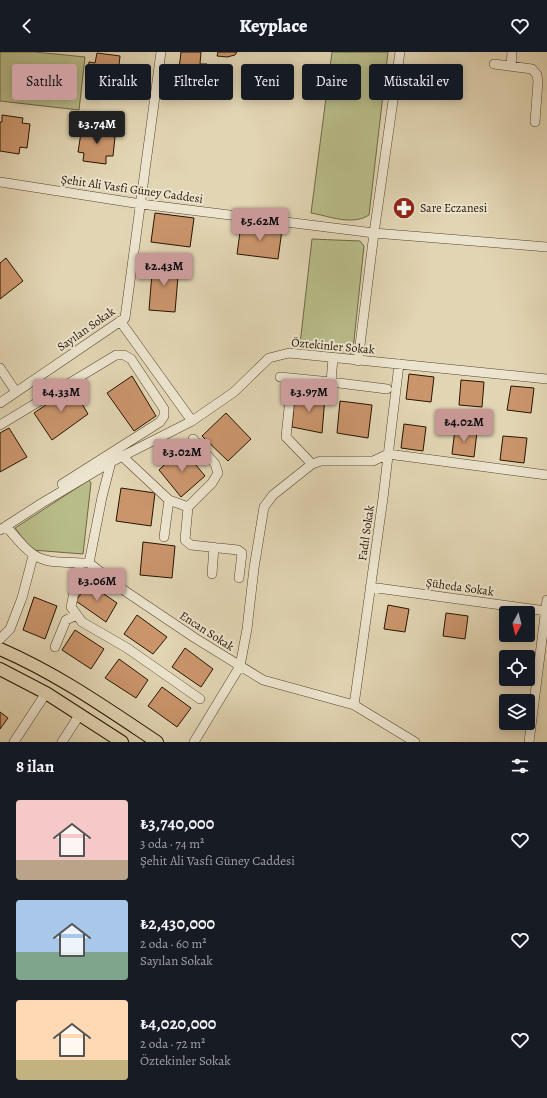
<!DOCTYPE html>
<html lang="tr">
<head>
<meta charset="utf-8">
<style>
	:root { --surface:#171b24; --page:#242831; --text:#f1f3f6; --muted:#9ea1a6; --accent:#c59692 }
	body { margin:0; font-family:Alegreya,serif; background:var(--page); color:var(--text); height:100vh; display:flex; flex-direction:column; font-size:15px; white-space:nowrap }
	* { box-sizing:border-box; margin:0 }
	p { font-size:13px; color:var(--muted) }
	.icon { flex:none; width:22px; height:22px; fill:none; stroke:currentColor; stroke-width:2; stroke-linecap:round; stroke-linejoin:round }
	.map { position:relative; height:690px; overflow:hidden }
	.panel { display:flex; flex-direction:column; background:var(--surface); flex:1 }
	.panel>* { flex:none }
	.guide { position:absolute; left:12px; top:12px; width:523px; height:36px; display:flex; gap:8px }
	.needle { width:26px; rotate:187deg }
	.buttons { position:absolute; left:499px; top:554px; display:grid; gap:8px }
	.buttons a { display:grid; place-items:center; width:36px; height:36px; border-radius:4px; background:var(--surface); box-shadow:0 2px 10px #0003; font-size:20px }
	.price { position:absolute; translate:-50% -34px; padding:0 9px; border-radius:4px; background:var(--accent); color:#111; font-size:13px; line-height:26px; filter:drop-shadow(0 1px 2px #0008) }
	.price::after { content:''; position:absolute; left:50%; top:24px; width:12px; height:9px; margin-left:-6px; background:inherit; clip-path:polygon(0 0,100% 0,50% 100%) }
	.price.selected { background:#222; color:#fff }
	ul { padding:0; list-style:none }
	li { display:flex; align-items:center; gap:12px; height:100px; padding:0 16px }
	li span { display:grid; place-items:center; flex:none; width:112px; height:80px; border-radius:4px; color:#555 }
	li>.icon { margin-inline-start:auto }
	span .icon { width:48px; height:48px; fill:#fffc; stroke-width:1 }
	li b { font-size:17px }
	h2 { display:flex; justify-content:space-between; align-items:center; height:48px; padding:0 16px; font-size:17px }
	.chip { padding:0 14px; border-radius:4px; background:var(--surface); box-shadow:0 2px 10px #0003; font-size:14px; line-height:36px }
	.chip.selected { background:var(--accent); color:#111 }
	header { display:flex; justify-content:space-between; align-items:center; height:52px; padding:0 16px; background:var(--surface); font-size:18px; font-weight:800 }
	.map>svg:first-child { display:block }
	.green { fill:#b8bc89; stroke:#6e6845 }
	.building { fill:#cb956c; stroke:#251501 }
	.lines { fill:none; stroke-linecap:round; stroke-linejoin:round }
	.minor-casing { stroke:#54452e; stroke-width:10 }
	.major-casing { stroke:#251501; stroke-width:14 }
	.minor { stroke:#ece4ce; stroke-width:9 }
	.major { stroke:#e2d5b3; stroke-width:12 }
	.labels { text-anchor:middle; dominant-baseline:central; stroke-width:4; stroke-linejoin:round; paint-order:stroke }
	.street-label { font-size:12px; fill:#251501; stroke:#ece4ce }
	.poi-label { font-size:12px; fill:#251501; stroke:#ece4ce; text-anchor:start }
</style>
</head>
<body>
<header><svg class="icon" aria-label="back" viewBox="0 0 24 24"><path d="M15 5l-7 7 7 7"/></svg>Keyplace<svg class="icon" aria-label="heart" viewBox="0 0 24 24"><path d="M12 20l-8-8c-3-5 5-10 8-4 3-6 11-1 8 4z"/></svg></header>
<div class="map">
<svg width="547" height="690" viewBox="0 0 547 690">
	<rect width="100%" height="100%" fill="#e2d5b3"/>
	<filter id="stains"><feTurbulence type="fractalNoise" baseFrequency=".005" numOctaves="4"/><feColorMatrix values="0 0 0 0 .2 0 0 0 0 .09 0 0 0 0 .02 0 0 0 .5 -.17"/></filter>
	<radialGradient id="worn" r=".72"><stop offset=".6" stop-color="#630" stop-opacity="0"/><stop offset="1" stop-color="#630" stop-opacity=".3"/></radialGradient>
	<path class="green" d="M 0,0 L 35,0 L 85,5 L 79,58 L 0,49 Z
		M 332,0 L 388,0 L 369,163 C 352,174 329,164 311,161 Z
		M 312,187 L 360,189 L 364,194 L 353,298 L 348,305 L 299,301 Z
		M 89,428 L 91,431 L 83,502 L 32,498 L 15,476 Z"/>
	<path class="building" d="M 181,0 L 201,0 L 200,12 L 207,12 L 202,28 L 194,32 L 178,26 Z
		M 218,0 L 237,0 L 235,3 L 227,5 L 217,4 Z
		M 97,1 L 120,4 L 119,13 L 127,14 L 124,36 L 118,35 L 117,41 L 93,38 L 94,32 L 86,31 L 89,10 L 95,11 Z
		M 2,63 L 23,66 L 22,71 L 30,72 L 27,96 L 20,95 L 19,102 L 0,99 L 0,70 L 2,70 Z
		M 87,74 L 110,76 L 110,84 L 115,85 L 113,104 L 106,104 L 106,112 L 83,109 L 84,101 L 78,100 L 81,81 L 86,81 Z
		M 155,161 L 194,166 L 190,195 L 151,190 Z
		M 241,173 L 282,178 L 278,207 L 237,202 Z
		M 6,206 L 23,229 L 0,247 L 0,211 Z
		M 153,209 L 179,212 L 175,260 L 149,258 Z
		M 409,322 L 434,325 L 431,350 L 406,347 Z
		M 132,324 L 156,364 L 134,379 L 107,341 Z
		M 461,328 L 484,330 L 482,355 L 459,353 Z
		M 511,334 L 534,336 L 531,361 L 507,358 Z
		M 72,335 L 88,362 L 52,388 L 34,361 Z
		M 295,342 L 325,345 L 322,381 L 292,375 Z
		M 340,349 L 372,353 L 368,386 L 337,381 Z
		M 226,361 L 251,387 L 228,409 L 202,384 Z
		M 404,372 L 426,375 L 423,399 L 401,396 Z
		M 9,376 L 27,405 L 0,420 L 0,381 Z
		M 455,377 L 477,380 L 474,405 L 452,402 Z
		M 503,384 L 527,386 L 524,411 L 500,408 Z
		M 182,396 L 205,424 L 181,445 L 159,418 Z
		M 121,436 L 155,441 L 151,474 L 116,469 Z
		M 143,490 L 175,494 L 172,526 L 140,523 Z
		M 88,531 L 117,551 L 106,570 L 76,549 Z
		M 34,545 L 57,554 L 45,587 L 23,578 Z
		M 388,553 L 409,557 L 405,580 L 384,577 Z
		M 446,561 L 468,564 L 465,587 L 443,584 Z
		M 137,563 L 167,585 L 153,602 L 124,582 Z
		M 75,578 L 104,597 L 91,617 L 62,598 Z
		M 185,596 L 213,617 L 201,635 L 172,615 Z
		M 119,607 L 148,628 L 136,646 L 105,626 Z
		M 162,635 L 191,656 L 177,675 L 148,654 Z
		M 0,660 L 8,666 L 0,677 Z"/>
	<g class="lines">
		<g class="minor-casing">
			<path id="minor" d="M 494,12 L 532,17 L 537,23 L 538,29 L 535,70
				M 511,14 L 512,0
				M 0,130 L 141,152 L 374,181 L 547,195
				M 120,269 L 192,369
				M 333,306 L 331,330 L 387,337
				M 358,309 L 374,181 L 400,0
				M 0,316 L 16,340
				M 280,325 L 331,330
				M 292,327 L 286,385 L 312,412
				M 0,351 L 125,266 L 161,0
				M 0,373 L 116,303 L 124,303 L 131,307 L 164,357 L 164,364 L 160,370 L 62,432
				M 193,387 L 215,412 L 218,421 L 212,431 L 188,455 L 185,488 L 191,493 L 238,498 L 242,501 L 239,526
				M 122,404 L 169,448 L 188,455
				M 111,410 L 102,445 L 89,511 L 125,539 L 195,586 L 263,628 L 354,653 L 415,690
				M 6,474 C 37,511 38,510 86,511
				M 0,478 L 42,451 L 111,410 L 192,369 L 234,340 L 269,306 L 289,301 L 547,327
				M 164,485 L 169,448
				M 80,511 L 71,555 L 82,570 L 127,596 L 200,647
				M 212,522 L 214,495
				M 370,535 L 546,559
				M 0,587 L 10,577 L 22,546 L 33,504
				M 55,595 L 66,568 L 77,563
				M 354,653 L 383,446 L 399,312
				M 14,690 L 46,641
				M 62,690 L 80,662
				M 194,690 L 240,614 L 247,577 L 254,516 L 264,455 L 273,443 L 312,412 L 321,409 L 373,409 L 388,402 L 547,423
				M 529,690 L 547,548"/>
		</g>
		<g class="major-casing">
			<path id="major" d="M 0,597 C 56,621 106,656 157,690
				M 0,617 L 46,641 L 122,690"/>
		</g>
		<use href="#minor" class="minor"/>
		<use href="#major" class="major"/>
	</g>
	<defs>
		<g id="pharmacy-disc" transform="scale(1.15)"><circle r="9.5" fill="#8f2418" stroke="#ece4ce"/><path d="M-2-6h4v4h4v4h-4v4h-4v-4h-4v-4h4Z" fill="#fff"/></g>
	</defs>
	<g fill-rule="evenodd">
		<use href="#pharmacy-disc" x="404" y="156"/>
	</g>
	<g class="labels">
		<g class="street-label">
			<text transform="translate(132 137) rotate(8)">Şehit Ali Vasfi Güney Caddesi</text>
			<text transform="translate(86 277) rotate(-35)">Sayılan Sokak</text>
			<text transform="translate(333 294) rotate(5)">Öztekinler Sokak</text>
			<text transform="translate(366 481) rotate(-82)">Fadıl Sokak</text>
			<text transform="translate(460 535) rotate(8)">Şüheda Sokak</text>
			<text transform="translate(207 579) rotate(33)">Encan Sokak</text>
		</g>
		<g class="poi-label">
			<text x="420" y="156">Sare Eczanesi</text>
		</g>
	</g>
	<rect width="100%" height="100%" filter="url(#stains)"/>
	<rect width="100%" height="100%" fill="url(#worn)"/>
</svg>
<div class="buttons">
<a><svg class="needle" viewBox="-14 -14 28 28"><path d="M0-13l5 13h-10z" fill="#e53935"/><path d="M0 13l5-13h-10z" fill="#9ea1a6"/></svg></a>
<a><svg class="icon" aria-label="locate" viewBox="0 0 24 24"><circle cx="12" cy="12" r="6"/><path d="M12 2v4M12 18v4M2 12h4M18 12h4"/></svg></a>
<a><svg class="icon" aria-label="layers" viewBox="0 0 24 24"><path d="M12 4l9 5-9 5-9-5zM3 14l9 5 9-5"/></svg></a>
</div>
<b class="price selected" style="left:97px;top:93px">₺3.74M</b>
<b class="price" style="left:260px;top:190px">₺5.62M</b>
<b class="price" style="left:164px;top:235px">₺2.43M</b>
<b class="price" style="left:61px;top:361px">₺4.33M</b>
<b class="price" style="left:309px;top:361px">₺3.97M</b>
<b class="price" style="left:464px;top:391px">₺4.02M</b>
<b class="price" style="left:182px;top:421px">₺3.02M</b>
<b class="price" style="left:97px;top:550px">₺3.06M</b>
<div class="guide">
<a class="chip selected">Satılık</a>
<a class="chip">Kiralık</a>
<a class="chip">Filtreler</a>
<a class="chip">Yeni</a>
<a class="chip">Daire</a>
<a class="chip">Müstakil ev</a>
</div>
</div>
<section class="panel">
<h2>8 ilan<svg class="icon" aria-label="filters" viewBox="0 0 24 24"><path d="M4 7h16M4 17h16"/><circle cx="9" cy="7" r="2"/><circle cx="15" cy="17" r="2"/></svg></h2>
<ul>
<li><span style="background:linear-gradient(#f6c9c9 75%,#b9a48a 0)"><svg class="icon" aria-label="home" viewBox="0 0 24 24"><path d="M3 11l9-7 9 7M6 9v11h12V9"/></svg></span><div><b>₺3,740,000</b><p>3 oda · 74 m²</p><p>Şehit Ali Vasfi Güney Caddesi</p></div><svg class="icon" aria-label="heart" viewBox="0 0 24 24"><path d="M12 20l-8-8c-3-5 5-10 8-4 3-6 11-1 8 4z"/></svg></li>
<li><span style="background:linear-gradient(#a9c7e8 65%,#7fa58c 0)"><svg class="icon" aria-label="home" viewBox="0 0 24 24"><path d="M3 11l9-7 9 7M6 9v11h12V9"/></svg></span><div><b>₺2,430,000</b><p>2 oda · 60 m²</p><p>Sayılan Sokak</p></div><svg class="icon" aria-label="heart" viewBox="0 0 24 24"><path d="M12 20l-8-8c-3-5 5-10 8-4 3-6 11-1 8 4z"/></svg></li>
<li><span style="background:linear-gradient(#ffd9b3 75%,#c2b280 0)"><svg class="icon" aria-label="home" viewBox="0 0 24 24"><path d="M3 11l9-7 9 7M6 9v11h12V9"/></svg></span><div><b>₺4,020,000</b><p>2 oda · 72 m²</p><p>Öztekinler Sokak</p></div><svg class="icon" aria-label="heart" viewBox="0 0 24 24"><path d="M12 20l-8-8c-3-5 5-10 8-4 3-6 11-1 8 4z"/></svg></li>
</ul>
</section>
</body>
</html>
